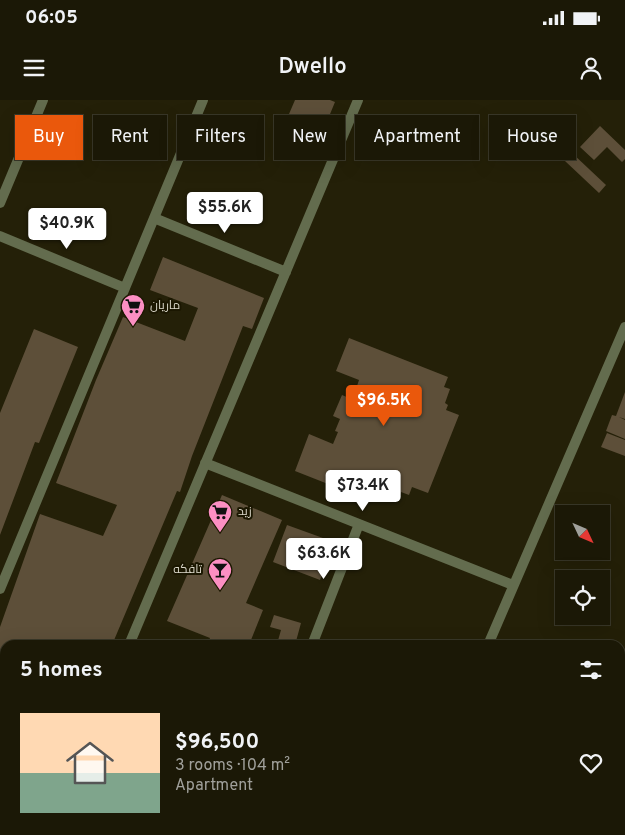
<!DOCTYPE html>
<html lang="en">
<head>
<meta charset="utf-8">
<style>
	:root { --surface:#1b1806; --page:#282514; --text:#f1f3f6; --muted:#a0a09b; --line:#393728; --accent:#ea580c }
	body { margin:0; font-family:Overpass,Cairo,sans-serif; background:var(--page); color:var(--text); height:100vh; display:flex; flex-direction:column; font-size:19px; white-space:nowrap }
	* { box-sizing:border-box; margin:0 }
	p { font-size:16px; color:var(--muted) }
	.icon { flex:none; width:28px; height:28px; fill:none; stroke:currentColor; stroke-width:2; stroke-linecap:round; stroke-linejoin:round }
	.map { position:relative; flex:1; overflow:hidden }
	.side { position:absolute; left:0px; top:540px; width:625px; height:195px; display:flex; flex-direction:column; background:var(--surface); border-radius:15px 15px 0 0; box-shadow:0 5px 20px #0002,0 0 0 1px var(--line) }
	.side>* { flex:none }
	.top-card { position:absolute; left:15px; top:15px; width:595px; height:45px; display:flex; gap:10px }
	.needle { width:32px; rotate:134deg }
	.buttons { position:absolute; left:555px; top:405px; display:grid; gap:10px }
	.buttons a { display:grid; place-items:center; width:55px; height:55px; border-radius:0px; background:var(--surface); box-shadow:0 5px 20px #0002,0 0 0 1px var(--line); font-size:25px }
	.price { position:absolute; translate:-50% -42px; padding:0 11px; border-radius:5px; background:#fff; color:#222; font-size:16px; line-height:32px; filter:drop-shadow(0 1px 2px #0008) }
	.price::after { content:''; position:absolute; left:50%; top:30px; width:15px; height:11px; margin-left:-8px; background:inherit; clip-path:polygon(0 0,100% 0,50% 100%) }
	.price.current { background:var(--accent); color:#fff }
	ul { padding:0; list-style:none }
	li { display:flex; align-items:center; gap:15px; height:125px; padding:0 20px }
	li span { display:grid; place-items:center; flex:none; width:140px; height:100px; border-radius:0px; color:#555 }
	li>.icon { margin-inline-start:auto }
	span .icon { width:60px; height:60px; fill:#fffc; stroke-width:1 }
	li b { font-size:21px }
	h2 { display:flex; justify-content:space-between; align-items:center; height:60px; padding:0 20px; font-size:21px }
	.tag { padding:0 18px; border-radius:0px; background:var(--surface); box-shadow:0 5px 20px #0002,0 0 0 1px var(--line); font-size:18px; line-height:45px }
	.tag.current { background:var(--accent); color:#fff }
	.status { display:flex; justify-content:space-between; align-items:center; height:35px; padding:0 25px; background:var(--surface); direction:ltr }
	.status svg { height:14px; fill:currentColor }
	header { display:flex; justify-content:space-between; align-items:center; height:65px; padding:0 20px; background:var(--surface); font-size:22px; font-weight:600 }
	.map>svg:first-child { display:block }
	.building { fill:#5d4f39 }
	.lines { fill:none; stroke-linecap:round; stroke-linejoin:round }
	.street { stroke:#636c4e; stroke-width:10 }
	.labels { text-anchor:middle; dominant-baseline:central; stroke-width:4; stroke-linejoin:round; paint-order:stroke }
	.poi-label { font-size:12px; fill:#dcd9cb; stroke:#1b1701; text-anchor:start }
</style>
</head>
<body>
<div class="status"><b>06:05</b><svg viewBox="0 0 49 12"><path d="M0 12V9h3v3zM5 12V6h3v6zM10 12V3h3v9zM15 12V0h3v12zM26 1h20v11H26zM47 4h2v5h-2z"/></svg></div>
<header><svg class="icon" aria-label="menu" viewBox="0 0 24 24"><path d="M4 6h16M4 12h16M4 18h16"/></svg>Dwello<svg class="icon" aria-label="person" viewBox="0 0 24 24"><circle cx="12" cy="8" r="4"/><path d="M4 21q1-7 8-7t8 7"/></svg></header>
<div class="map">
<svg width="625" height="735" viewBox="0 0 625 735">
	<rect width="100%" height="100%" fill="#242008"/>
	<path class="building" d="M 295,0 L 330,0 L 335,2 L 321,36 L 286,21 Z
		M 600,26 L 625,50 L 625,59 L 622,62 L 607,47 L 594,60 L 580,47 Z
		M 572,53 L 606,85 L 599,93 L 565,61 Z
		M 163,157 L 264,198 L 252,229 L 243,226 L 192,356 L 180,392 L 177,391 L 112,545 L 5,545 L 5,660 L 0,658 L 0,527 L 40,414 L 103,436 L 117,405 L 56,383 L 96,280 L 123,217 L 185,241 L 198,208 L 150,190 Z
		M 34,229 L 78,247 L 39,343 L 35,342 L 0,435 L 0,313 Z
		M 349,238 L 448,277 L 444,287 L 450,289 L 445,303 L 448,305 L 446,310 L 459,315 L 428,393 L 412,387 L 409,395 L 401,392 L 398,401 L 359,385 L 356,395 L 295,371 L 309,334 L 333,344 L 338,332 L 335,331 L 340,319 L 333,316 L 342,295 L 349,298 L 353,288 L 356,289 L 359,280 L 336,271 Z
		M 625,292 L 625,319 L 619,317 L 625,320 L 625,339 L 606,331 L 612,315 L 616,316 Z
		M 607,333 L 625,340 L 625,356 L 601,347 Z
		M 222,395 L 282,420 L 246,503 L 263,510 L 249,545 L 207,545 L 210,538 L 167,521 Z
		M 287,425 L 334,442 L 320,480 L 273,462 Z
		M 274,515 L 301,523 L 295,545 L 277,544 L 281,530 L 270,527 Z
		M 155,540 L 166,545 L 153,545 Z
		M 0,704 L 5,707 L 5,730 L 61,730 L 72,735 L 0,735 Z
		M 192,730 L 454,730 L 465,735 L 203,735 Z"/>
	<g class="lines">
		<path class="street" d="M 0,103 L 43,0
			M 154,118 L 286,172
			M 0,136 L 125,188
			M 205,363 L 513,485
			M 0,489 L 203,0
			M 129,545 L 358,0
			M 312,545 L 359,424
			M 488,545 L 625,227
			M 620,614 L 625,602
			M 0,669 L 5,671
			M 153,730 L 165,735
			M 535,730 L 548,735
			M 571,735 L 573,730"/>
	</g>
	<defs>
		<g id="supermarket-pin" transform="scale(1.25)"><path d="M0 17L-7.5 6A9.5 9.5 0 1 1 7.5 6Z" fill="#fc8fc3" stroke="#1b1701"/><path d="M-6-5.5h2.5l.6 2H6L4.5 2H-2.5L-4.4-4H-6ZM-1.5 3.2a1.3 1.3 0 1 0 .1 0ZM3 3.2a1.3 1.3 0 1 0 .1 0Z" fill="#111"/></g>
		<g id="bar-pin" transform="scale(1.25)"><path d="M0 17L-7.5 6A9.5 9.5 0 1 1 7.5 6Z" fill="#fc8fc3" stroke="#1b1701"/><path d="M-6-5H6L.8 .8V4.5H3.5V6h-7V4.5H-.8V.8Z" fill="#111"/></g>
	</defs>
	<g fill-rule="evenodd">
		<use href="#supermarket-pin" x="133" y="206"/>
		<use href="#supermarket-pin" x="220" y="412"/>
		<use href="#bar-pin" x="220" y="470"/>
	</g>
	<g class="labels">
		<g class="poi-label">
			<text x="150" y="206">ماريان</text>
			<text x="238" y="412">زيد</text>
			<text x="202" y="470" text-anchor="end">تافكه</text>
		</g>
	</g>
</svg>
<div class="buttons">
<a><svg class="needle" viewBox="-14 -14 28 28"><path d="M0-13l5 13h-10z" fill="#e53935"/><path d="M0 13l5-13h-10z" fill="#a0a09b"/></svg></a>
<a><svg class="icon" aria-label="locate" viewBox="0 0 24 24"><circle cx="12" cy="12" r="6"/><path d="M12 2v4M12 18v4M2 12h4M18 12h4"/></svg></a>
</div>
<b class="price" style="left:225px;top:134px">$55.6K</b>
<b class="price" style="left:67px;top:150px">$40.9K</b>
<b class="price current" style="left:384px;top:327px">$96.5K</b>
<b class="price" style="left:363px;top:412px">$73.4K</b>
<b class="price" style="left:324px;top:480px">$63.6K</b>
<div class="top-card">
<a class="tag current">Buy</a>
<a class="tag">Rent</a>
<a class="tag">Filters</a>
<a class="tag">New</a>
<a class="tag">Apartment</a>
<a class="tag">House</a>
</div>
<section class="side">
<h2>5 homes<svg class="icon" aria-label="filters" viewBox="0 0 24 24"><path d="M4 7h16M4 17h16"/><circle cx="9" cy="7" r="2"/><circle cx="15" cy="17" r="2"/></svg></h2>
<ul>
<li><span style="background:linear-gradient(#ffd9b3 60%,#7fa58c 0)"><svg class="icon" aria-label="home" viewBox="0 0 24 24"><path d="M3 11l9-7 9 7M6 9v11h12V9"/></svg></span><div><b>$96,500</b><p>3 rooms · 104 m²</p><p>Apartment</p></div><svg class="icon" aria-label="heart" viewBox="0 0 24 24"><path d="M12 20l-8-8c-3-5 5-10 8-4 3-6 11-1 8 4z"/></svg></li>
</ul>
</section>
</div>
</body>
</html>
